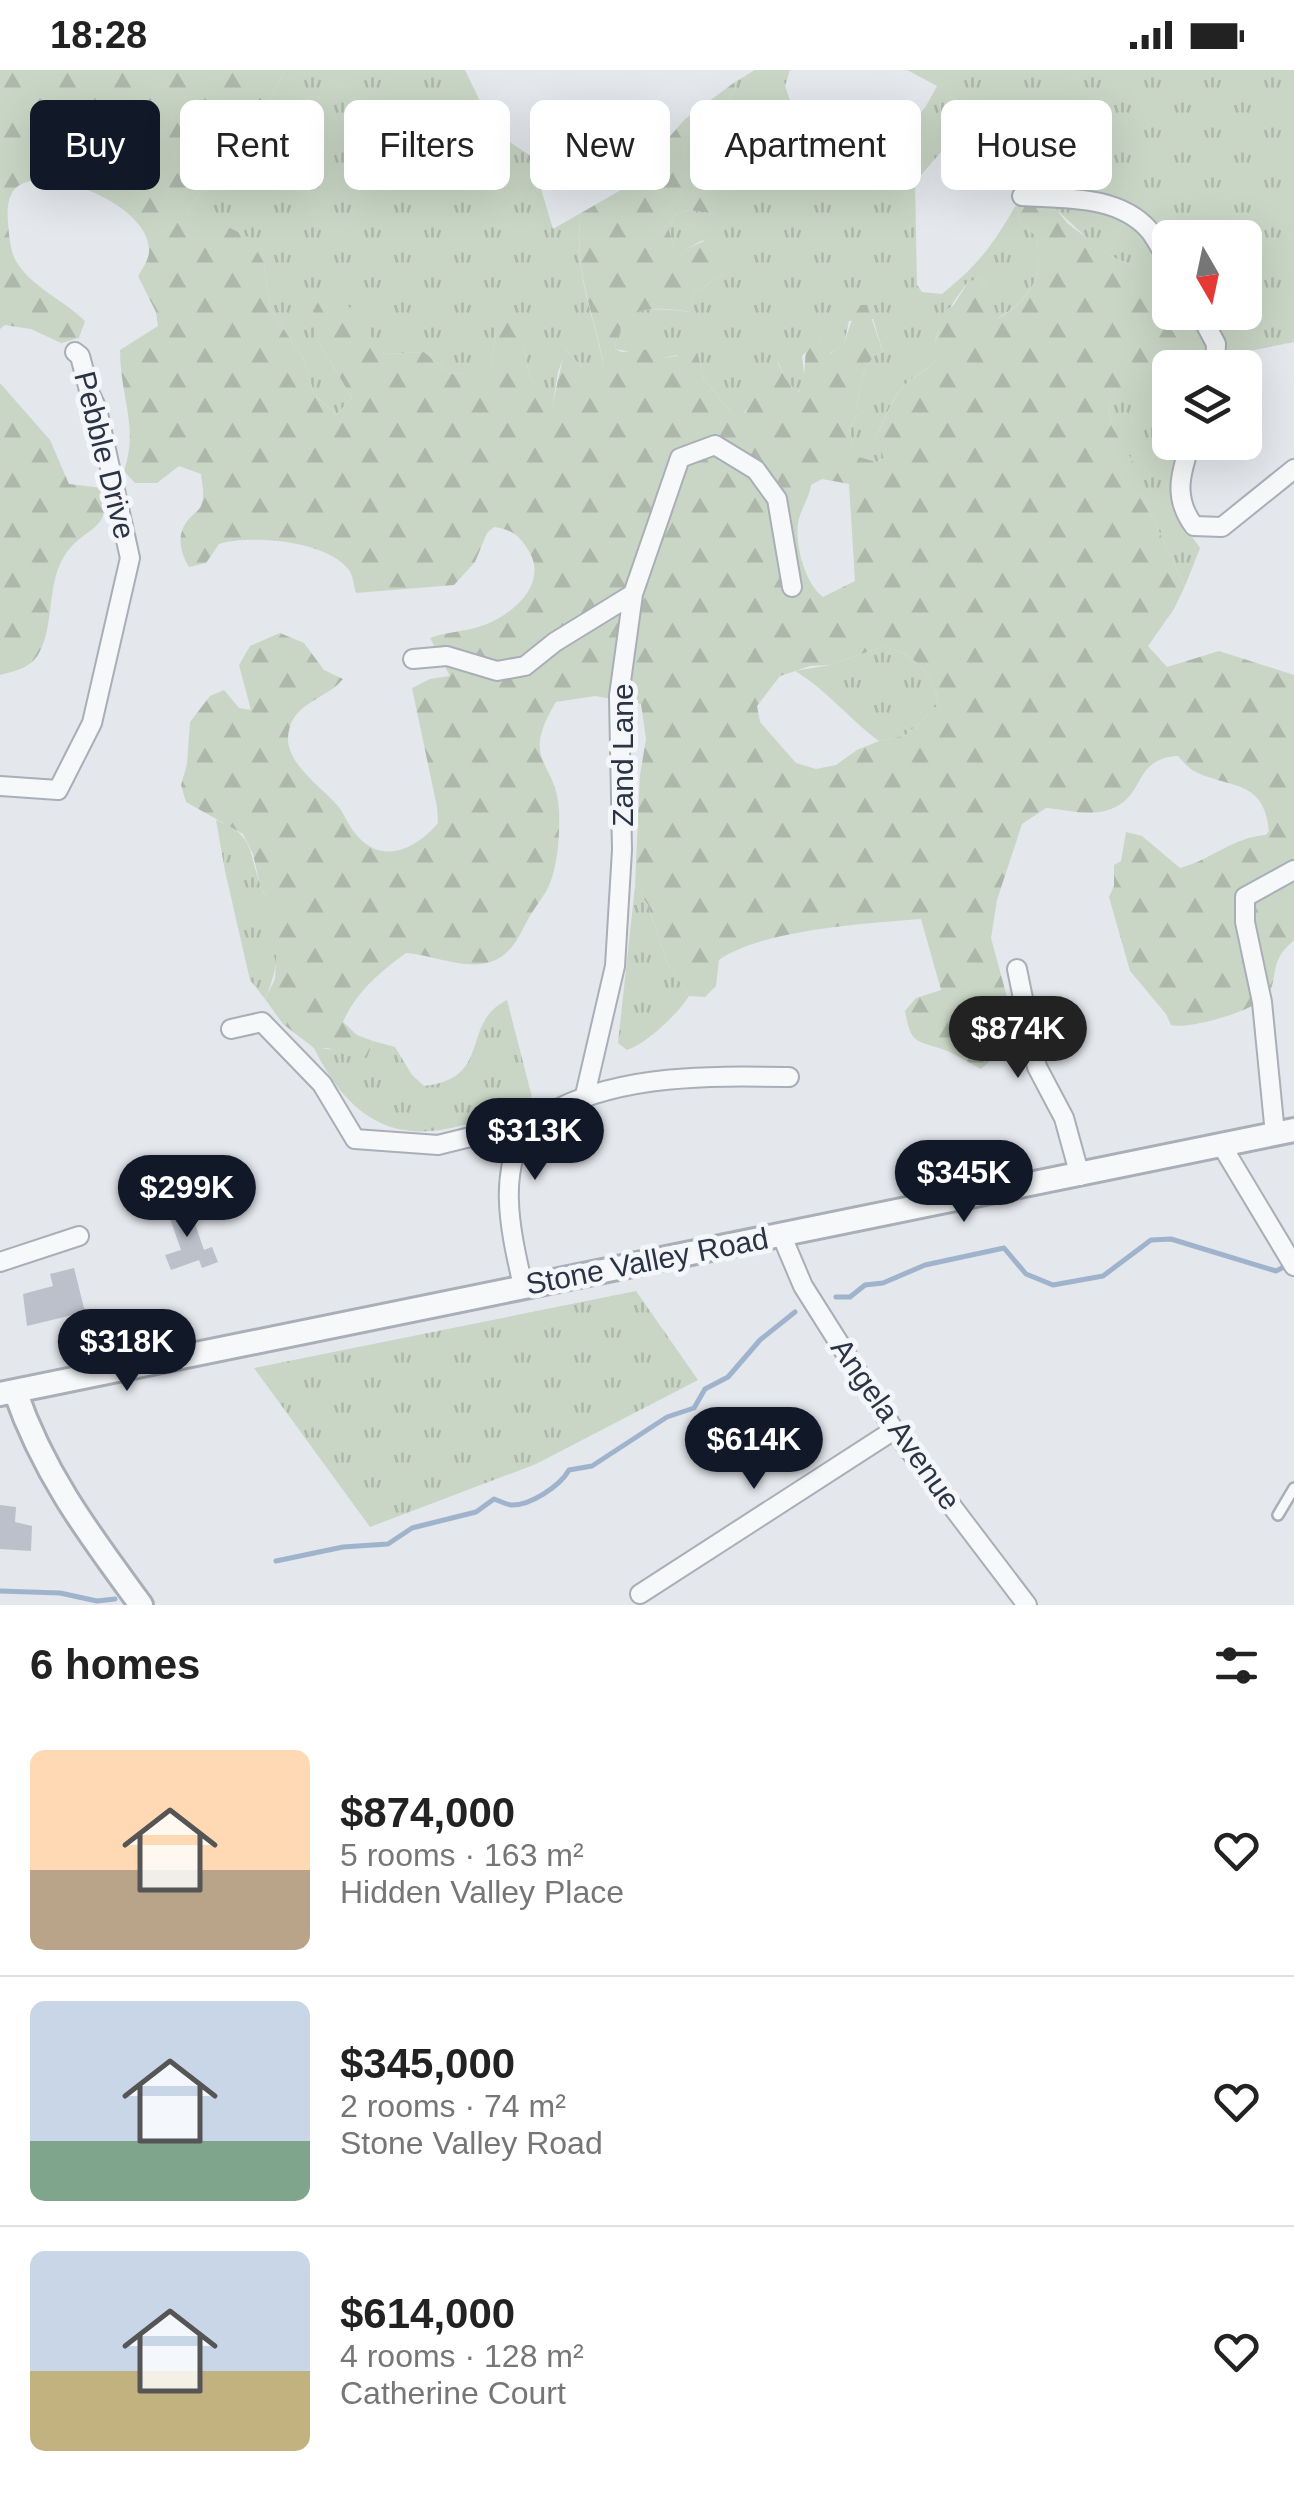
<!DOCTYPE html>
<html lang="en">
<head>
<meta charset="utf-8">
<style>
	:root { --surface:#fff; --page:#f6f6f6; --text:#222; --muted:#767676; --line:#e0e0e0; --accent:#111827 }
	body { margin:0; font-family:Arial,sans-serif; background:var(--page); color:var(--text); height:100vh; display:flex; flex-direction:column; font-size:38px; white-space:nowrap }
	* { box-sizing:border-box; margin:0 }
	p { font-size:32px; color:var(--muted) }
	.icon { flex:none; width:55px; height:55px; fill:none; stroke:currentColor; stroke-width:2; stroke-linecap:round; stroke-linejoin:round }
	.map { position:relative; height:1535px; overflow:hidden }
	.side { display:flex; flex-direction:column; background:var(--surface); flex:1 }
	.side>* { flex:none }
	.top-card { position:absolute; left:30px; top:30px; width:1235px; height:90px; display:flex; gap:20px }
	.needle { width:65px; rotate:171deg }
	.fabs { position:absolute; left:1152px; top:150px; display:grid; gap:20px }
	.fabs a { display:grid; place-items:center; width:110px; height:110px; border-radius:15px; background:var(--surface); box-shadow:0 10px 40px #0002; font-size:50px }
	.price { position:absolute; translate:-50% -85px; padding:0 22px; border-radius:35px; background:var(--accent); color:#fff; font-size:32px; line-height:65px; filter:drop-shadow(0 2px 5px #0008) }
	.price::after { content:''; position:absolute; left:50%; top:60px; width:30px; height:22px; margin-left:-15px; background:inherit; clip-path:polygon(0 0,100% 0,50% 100%) }
	.price.active { background:#222; color:#fff }
	ul { padding:0; list-style:none }
	li { display:flex; align-items:center; gap:30px; height:250px; padding:0 30px }
	li+li { border-top:2px solid var(--line) }
	li span { display:grid; place-items:center; flex:none; width:280px; height:200px; border-radius:15px; color:#555 }
	li>.icon { margin-inline-start:auto }
	span .icon { width:120px; height:120px; fill:#fffc; stroke-width:1 }
	li b { font-size:42px }
	h2 { display:flex; justify-content:space-between; align-items:center; height:120px; padding:0 30px; font-size:42px }
	.pill { padding:0 35px; border-radius:15px; background:var(--surface); box-shadow:0 10px 40px #0002; font-size:35px; line-height:90px }
	.pill.active { background:var(--accent); color:#fff }
	.status { display:flex; justify-content:space-between; align-items:center; height:70px; padding:0 50px; background:var(--surface); direction:ltr }
	.status svg { height:28px; fill:currentColor }
	.map>svg:first-child { display:block }
	.grass { fill:url(#grass-tufts) }
	.forest { fill:url(#forest-firs); fill-rule:evenodd }
	.lines { fill:none; stroke-linecap:round; stroke-linejoin:round }
	.stream { stroke:#9fb4cc; stroke-width:5 }
	.building { fill:#bbc0ca }
	.service-casing { stroke:#a9aeb7; stroke-width:14 }
	.minor-casing { stroke:#a9aeb7; stroke-width:22 }
	.tertiary-casing { stroke:#a9aeb7; stroke-width:28 }
	.service { stroke:#f7f8fa; stroke-width:9 }
	.minor { stroke:#f7f8fa; stroke-width:18 }
	.tertiary { stroke:#f7f8fa; stroke-width:22 }
	.labels { text-anchor:middle; dominant-baseline:central; stroke-width:10; stroke-linejoin:round; paint-order:stroke }
	.street-label { font-size:30px; fill:#2b3445; stroke:#f4f6f9 }
</style>
</head>
<body>
<div class="status"><b>18:28</b><svg viewBox="0 0 49 12"><path d="M0 12V9h3v3zM5 12V6h3v6zM10 12V3h3v9zM15 12V0h3v12zM26 1h20v11H26zM47 4h2v5h-2z"/></svg></div>
<div class="map">
<svg width="1294" height="1535" viewBox="0 0 1294 1535">
	<defs>
		<pattern id="grass-tufts" width="24" height="20" patternUnits="userSpaceOnUse" patternTransform="scale(2.5)"><rect width="24" height="20" fill="#c9d6c5"/><path d="M3 7l-1-3M5 7V3M7 7l1-3M15 17l-1-3M17 17v-4M19 17l1-3" fill="none" stroke="#adb8ab"/></pattern>
		<pattern id="forest-firs" width="22" height="20" patternUnits="userSpaceOnUse" patternTransform="scale(2.5)"><rect width="22" height="20" fill="#c9d6c5"/><path d="M5 1l3.5 6h-7zM16 11l3.5 6h-7z" fill="#adb8ab"/></pattern>
	</defs>
	<rect width="100%" height="100%" fill="#e4e7ec"/>
	<path class="grass" d="M 286,0 L 465,0 L 491,54 L 502,67 L 540,92 L 538,109 L 553,159 L 581,143 C 573,203 593,240 604,297 L 582,297 L 566,280 L 558,302 L 552,338 L 529,305 L 523,272 L 496,262 L 490,302 L 450,304 L 424,282 L 384,284 L 366,261 L 317,269 L 352,328 L 336,345 L 314,324 L 304,290 L 270,238 L 264,193 L 228,157 L 202,158 L 187,143 L 213,103 L 232,97 L 253,85 L 259,48 Z
		M 755,0 L 790,0 L 785,16 L 793,39 L 804,40 L 812,47 L 835,38 L 843,39 L 853,63 L 860,63 L 876,48 L 900,61 L 913,53 L 926,36 L 937,16 L 907,0 L 1294,0 L 1294,272 L 1225,286 L 1220,268 L 1206,243 L 1245,242 L 1245,168 L 1170,168 L 1170,180 L 1151,154 L 1048,121 L 1030,110 L 1035,101 L 968,51 L 915,112 L 917,215 L 922,222 L 942,224 C 979,194 992,176 1016,135 L 1021,153 L 1038,168 C 1037,178 1039,190 1038,201 C 1036,218 1013,242 997,248 L 987,215 L 980,209 L 968,212 C 952,233 930,264 935,291 C 925,302 913,305 903,317 C 890,330 885,351 875,368 L 885,387 L 877,392 L 858,387 L 853,377 L 850,360 L 857,342 L 859,319 L 866,297 L 874,286 L 883,282 L 873,249 L 849,251 L 844,274 L 829,284 L 818,268 L 802,286 L 805,312 L 797,323 L 785,308 L 778,292 L 744,343 L 732,343 L 704,309 L 697,281 L 663,288 L 615,279 C 621,232 651,238 690,242 L 694,223 L 725,203 L 703,170 L 686,179 L 674,179 L 669,160 L 675,144 L 689,140 L 714,144 L 718,110 L 707,101 L 698,69 L 709,47 L 734,22 L 735,12 Z
		M 1040,135 C 1087,136 1130,141 1156,184 C 1166,200 1170,208 1170,227 L 1137,197 L 1112,187 L 1089,170 L 1056,139 Z
		M 1181,243 L 1192,243 L 1208,279 L 1208,297 L 1170,298 L 1170,372 L 1182,373 C 1166,421 1171,437 1200,478 L 1185,516 L 1144,430 L 1141,407 L 1111,355 L 1109,335 L 1129,329 L 1165,303 L 1167,288 L 1191,261 Z
		M 884,576 C 913,584 936,603 938,635 L 906,665 L 879,671 C 849,649 827,620 795,601 L 830,595 Z
		M 216,750 C 256,765 248,783 261,817 C 265,828 276,840 278,852 C 282,873 274,911 265,929 L 250,910 L 225,801 Z
		M 635,816 L 648,835 L 667,892 L 689,926 C 678,944 646,974 627,980 L 618,973 Z
		M 507,930 L 532,1027 C 438,1074 367,1086 314,978 C 333,977 348,986 367,988 L 373,971 L 395,977 L 412,1005 L 424,1016 C 494,1008 459,954 507,930 Z
		M 636,1221 L 698,1310 L 536,1394 L 370,1457 L 254,1298 Z"/>
	<path class="forest" d="M 0,0 L 286,0 L 259,48 L 253,85 L 232,97 L 213,103 L 187,143 L 202,157 L 228,157 L 250,168 L 264,193 L 270,238 L 304,290 L 314,324 L 336,345 L 352,328 L 317,269 L 313,241 L 323,223 L 338,222 L 384,284 L 424,282 L 450,304 L 490,301 L 496,262 L 511,249 L 523,272 L 529,305 L 552,337 L 565,279 L 582,297 L 604,297 C 594,240 573,203 581,143 L 626,117 L 685,49 L 735,12 L 734,22 L 709,47 L 698,69 L 707,101 L 728,122 L 725,137 L 714,144 L 689,140 L 675,144 L 669,160 L 674,179 L 686,179 L 715,166 L 729,173 L 735,187 L 725,203 L 694,223 L 690,242 C 652,236 621,234 615,279 L 622,282 L 654,279 L 663,288 L 677,286 L 684,273 L 691,274 L 697,281 L 704,309 L 732,343 L 745,343 L 765,299 L 777,291 L 785,308 L 798,323 C 808,307 803,285 808,266 L 818,268 L 830,284 L 844,273 L 857,235 L 867,235 L 883,282 L 874,286 L 866,297 L 859,319 L 857,342 L 850,360 L 853,377 L 859,387 L 877,392 L 884,388 L 875,368 C 885,351 890,331 903,317 C 913,306 925,302 935,291 L 933,280 L 945,240 L 953,236 L 969,211 L 980,209 L 987,215 L 998,248 C 1013,242 1036,218 1038,201 C 1039,190 1037,179 1038,168 L 1021,153 L 1016,135 L 1037,134 L 1056,139 L 1067,153 L 1112,187 L 1137,197 L 1159,213 L 1170,227 L 1170,242 L 1181,243 L 1191,262 L 1188,277 L 1167,288 L 1155,325 L 1109,335 L 1111,355 L 1142,407 L 1144,430 L 1185,516 L 1174,539 L 1148,576 L 1167,597 L 1219,581 L 1294,605 L 1294,870 C 1289,875 1282,881 1279,888 C 1273,899 1275,917 1267,926 C 1254,941 1188,960 1171,955 L 1166,944 L 1130,901 L 1109,827 L 1114,816 L 1114,795 L 1121,791 L 1126,762 L 1142,766 L 1180,798 C 1211,790 1233,767 1266,765 L 1269,761 C 1264,709 1231,719 1196,702 C 1189,699 1183,692 1178,686 C 1133,688 1146,726 1111,739 C 1090,747 1068,740 1046,738 L 1022,754 L 997,830 L 991,868 L 1014,953 L 1010,973 L 981,999 C 968,992 956,984 942,979 C 914,970 911,973 905,941 L 916,928 L 941,920 L 921,849 C 868,853 760,860 719,890 L 716,916 L 705,927 L 689,926 L 667,892 L 648,835 L 635,816 L 640,705 L 646,669 L 641,634 L 595,626 L 556,632 C 519,693 556,689 559,740 C 560,764 558,803 545,823 C 538,834 531,843 525,855 C 515,875 505,891 482,894 C 458,897 431,885 406,883 C 380,902 356,922 343,952 L 357,965 L 373,971 L 367,988 L 348,986 L 328,978 L 314,978 L 283,954 L 265,929 L 275,909 L 278,852 L 260,815 L 253,784 L 243,764 L 186,732 L 181,715 L 187,694 L 190,652 L 210,626 L 224,620 L 239,638 L 251,640 L 239,595 L 250,576 L 280,563 L 304,573 L 324,600 L 343,609 C 327,629 296,631 289,660 C 281,691 320,715 337,735 C 344,743 347,753 354,762 C 380,796 414,781 438,753 L 437,737 L 412,618 L 430,609 L 450,606 L 430,568 C 448,561 467,562 484,555 C 512,545 547,515 530,483 C 520,466 514,460 494,457 L 487,463 L 475,492 L 454,515 L 356,523 C 354,516 353,506 349,500 C 328,471 251,464 219,474 L 206,493 L 189,497 C 180,482 176,465 188,450 C 189,449 199,439 200,438 C 206,428 202,414 201,404 L 179,396 L 157,413 L 135,413 L 124,401 C 139,356 120,327 120,280 L 158,256 L 156,242 L 138,206 C 143,198 150,188 149,178 C 146,136 60,100 24,113 C 7,119 7,139 8,153 C 9,164 10,181 16,191 C 31,217 64,230 85,251 L 79,268 L 61,273 L 31,259 L 5,255 L 0,259 ZM 822,409 L 849,414 L 855,511 L 823,527 C 804,513 792,468 800,445 C 804,434 809,427 811,415 ZM 884,576 C 913,584 936,603 938,635 L 906,665 L 879,671 L 857,680 L 836,695 L 816,699 L 796,693 L 760,652 L 757,636 L 780,606 L 810,596 L 830,595 Z
		M 0,313 L 50,370 L 69,414 L 103,418 C 112,464 84,455 65,485 C 46,514 55,554 39,583 C 31,598 15,601 0,605 Z"/>
	<g class="lines">
		<path class="stream" d="M 836,1227 L 850,1227 L 865,1215 L 883,1213 L 925,1195 L 1004,1178 L 1026,1204 L 1053,1215 L 1103,1206 L 1151,1170 L 1171,1169 L 1276,1201 L 1290,1194
			M 276,1491 L 343,1477 L 388,1474 L 412,1458 L 476,1442 L 494,1429 C 500,1431 505,1434 511,1435 C 530,1436 560,1416 569,1400 L 592,1396 L 667,1347 L 694,1338 L 705,1319 L 728,1307 L 760,1270 L 795,1242
			M 0,1521 L 60,1523 L 97,1531 L 115,1529"/>
	</g>
	<path class="building" d="M 182,1132 L 185,1140 L 190,1139 L 204,1180 L 212,1177 L 218,1192 L 202,1198 L 199,1190 L 171,1200 L 165,1185 L 181,1180 L 166,1137 Z
		M 74,1198 L 85,1242 L 27,1256 L 23,1224 L 53,1216 L 50,1204 Z
		M 0,1435 L 16,1437 L 15,1452 L 32,1456 L 31,1481 L 0,1479 Z"/>
	<g class="lines">
		<g class="service-casing">
			<path id="service" d="M 1278,1445 L 1294,1418"/>
		</g>
		<g class="minor-casing">
			<path id="minor" d="M 1022,126 C 1065,129 1118,125 1149,160 C 1157,170 1163,183 1170,194
				M 1199,242 L 1216,274 L 1215,298
				M 1191,372 C 1180,404 1173,428 1194,456 L 1222,457 L 1294,399
				M 413,589 L 447,586 L 497,601 L 525,596 L 555,572 L 633,524
				M 0,716 L 58,720 L 92,653 L 130,488 L 97,339 L 90,324 L 80,286 L 75,282
				M 1017,899 L 1037,997 L 1064,1048 L 1080,1106
				M 231,959 L 262,952 L 322,1014 L 355,1069 L 438,1075 L 531,1052
				M 585,1025 L 615,896 L 622,780 L 619,626 L 633,524 L 680,388 L 715,375 L 756,400 L 777,429 L 792,517
				M 1275,1064 L 1262,932 L 1245,852 L 1245,827 L 1294,800
				M 1222,1076 L 1294,1196
				M 781,1164 L 803,1216 L 894,1360 L 1027,1535
				M 0,1192 L 79,1166
				M 523,1216 C 512,1167 494,1098 531,1054 C 536,1047 549,1043 557,1039 C 627,1004 712,1006 789,1007
				M 640,1524 L 894,1360"/>
		</g>
		<g class="tertiary-casing">
			<path id="tertiary" d="M 15,1321 C 44,1405 89,1464 141,1535
				M 0,1324 L 1294,1060"/>
		</g>
		<use href="#service" class="service"/>
		<use href="#minor" class="minor"/>
		<use href="#tertiary" class="tertiary"/>
	</g>
	<g class="labels">
		<g class="street-label">
			<text transform="translate(105 385) rotate(76)">Pebble Drive</text>
			<text transform="translate(622 685) rotate(-90)">Zand Lane</text>
			<text transform="translate(647 1191) rotate(-11)">Stone Valley Road</text>
			<text transform="translate(896 1354) rotate(55)">Angela Avenue</text>
		</g>
	</g>
</svg>
<div class="fabs">
<a><svg class="needle" viewBox="-14 -14 28 28"><path d="M0-13l5 13h-10z" fill="#e53935"/><path d="M0 13l5-13h-10z" fill="#767676"/></svg></a>
<a><svg class="icon" aria-label="layers" viewBox="0 0 24 24"><path d="M12 4l9 5-9 5-9-5zM3 14l9 5 9-5"/></svg></a>
</div>
<b class="price active" style="left:1018px;top:1011px">$874K</b>
<b class="price" style="left:535px;top:1113px">$313K</b>
<b class="price" style="left:964px;top:1155px">$345K</b>
<b class="price" style="left:187px;top:1170px">$299K</b>
<b class="price" style="left:127px;top:1324px">$318K</b>
<b class="price" style="left:754px;top:1422px">$614K</b>
<div class="top-card">
<a class="pill active">Buy</a>
<a class="pill">Rent</a>
<a class="pill">Filters</a>
<a class="pill">New</a>
<a class="pill">Apartment</a>
<a class="pill">House</a>
</div>
</div>
<section class="side">
<h2>6 homes<svg class="icon" aria-label="filters" viewBox="0 0 24 24"><path d="M4 7h16M4 17h16"/><circle cx="9" cy="7" r="2"/><circle cx="15" cy="17" r="2"/></svg></h2>
<ul>
<li><span style="background:linear-gradient(#ffd9b3 60%,#b9a48a 0)"><svg class="icon" aria-label="home" viewBox="0 0 24 24"><path d="M3 11l9-7 9 7M6 9v11h12V9"/></svg></span><div><b>$874,000</b><p>5 rooms · 163 m²</p><p>Hidden Valley Place</p></div><svg class="icon" aria-label="heart" viewBox="0 0 24 24"><path d="M12 20l-8-8c-3-5 5-10 8-4 3-6 11-1 8 4z"/></svg></li>
<li><span style="background:linear-gradient(#c9d6e8 70%,#7fa58c 0)"><svg class="icon" aria-label="home" viewBox="0 0 24 24"><path d="M3 11l9-7 9 7M6 9v11h12V9"/></svg></span><div><b>$345,000</b><p>2 rooms · 74 m²</p><p>Stone Valley Road</p></div><svg class="icon" aria-label="heart" viewBox="0 0 24 24"><path d="M12 20l-8-8c-3-5 5-10 8-4 3-6 11-1 8 4z"/></svg></li>
<li><span style="background:linear-gradient(#c9d6e8 60%,#c2b280 0)"><svg class="icon" aria-label="home" viewBox="0 0 24 24"><path d="M3 11l9-7 9 7M6 9v11h12V9"/></svg></span><div><b>$614,000</b><p>4 rooms · 128 m²</p><p>Catherine Court</p></div><svg class="icon" aria-label="heart" viewBox="0 0 24 24"><path d="M12 20l-8-8c-3-5 5-10 8-4 3-6 11-1 8 4z"/></svg></li>
</ul>
</section>
</body>
</html>
